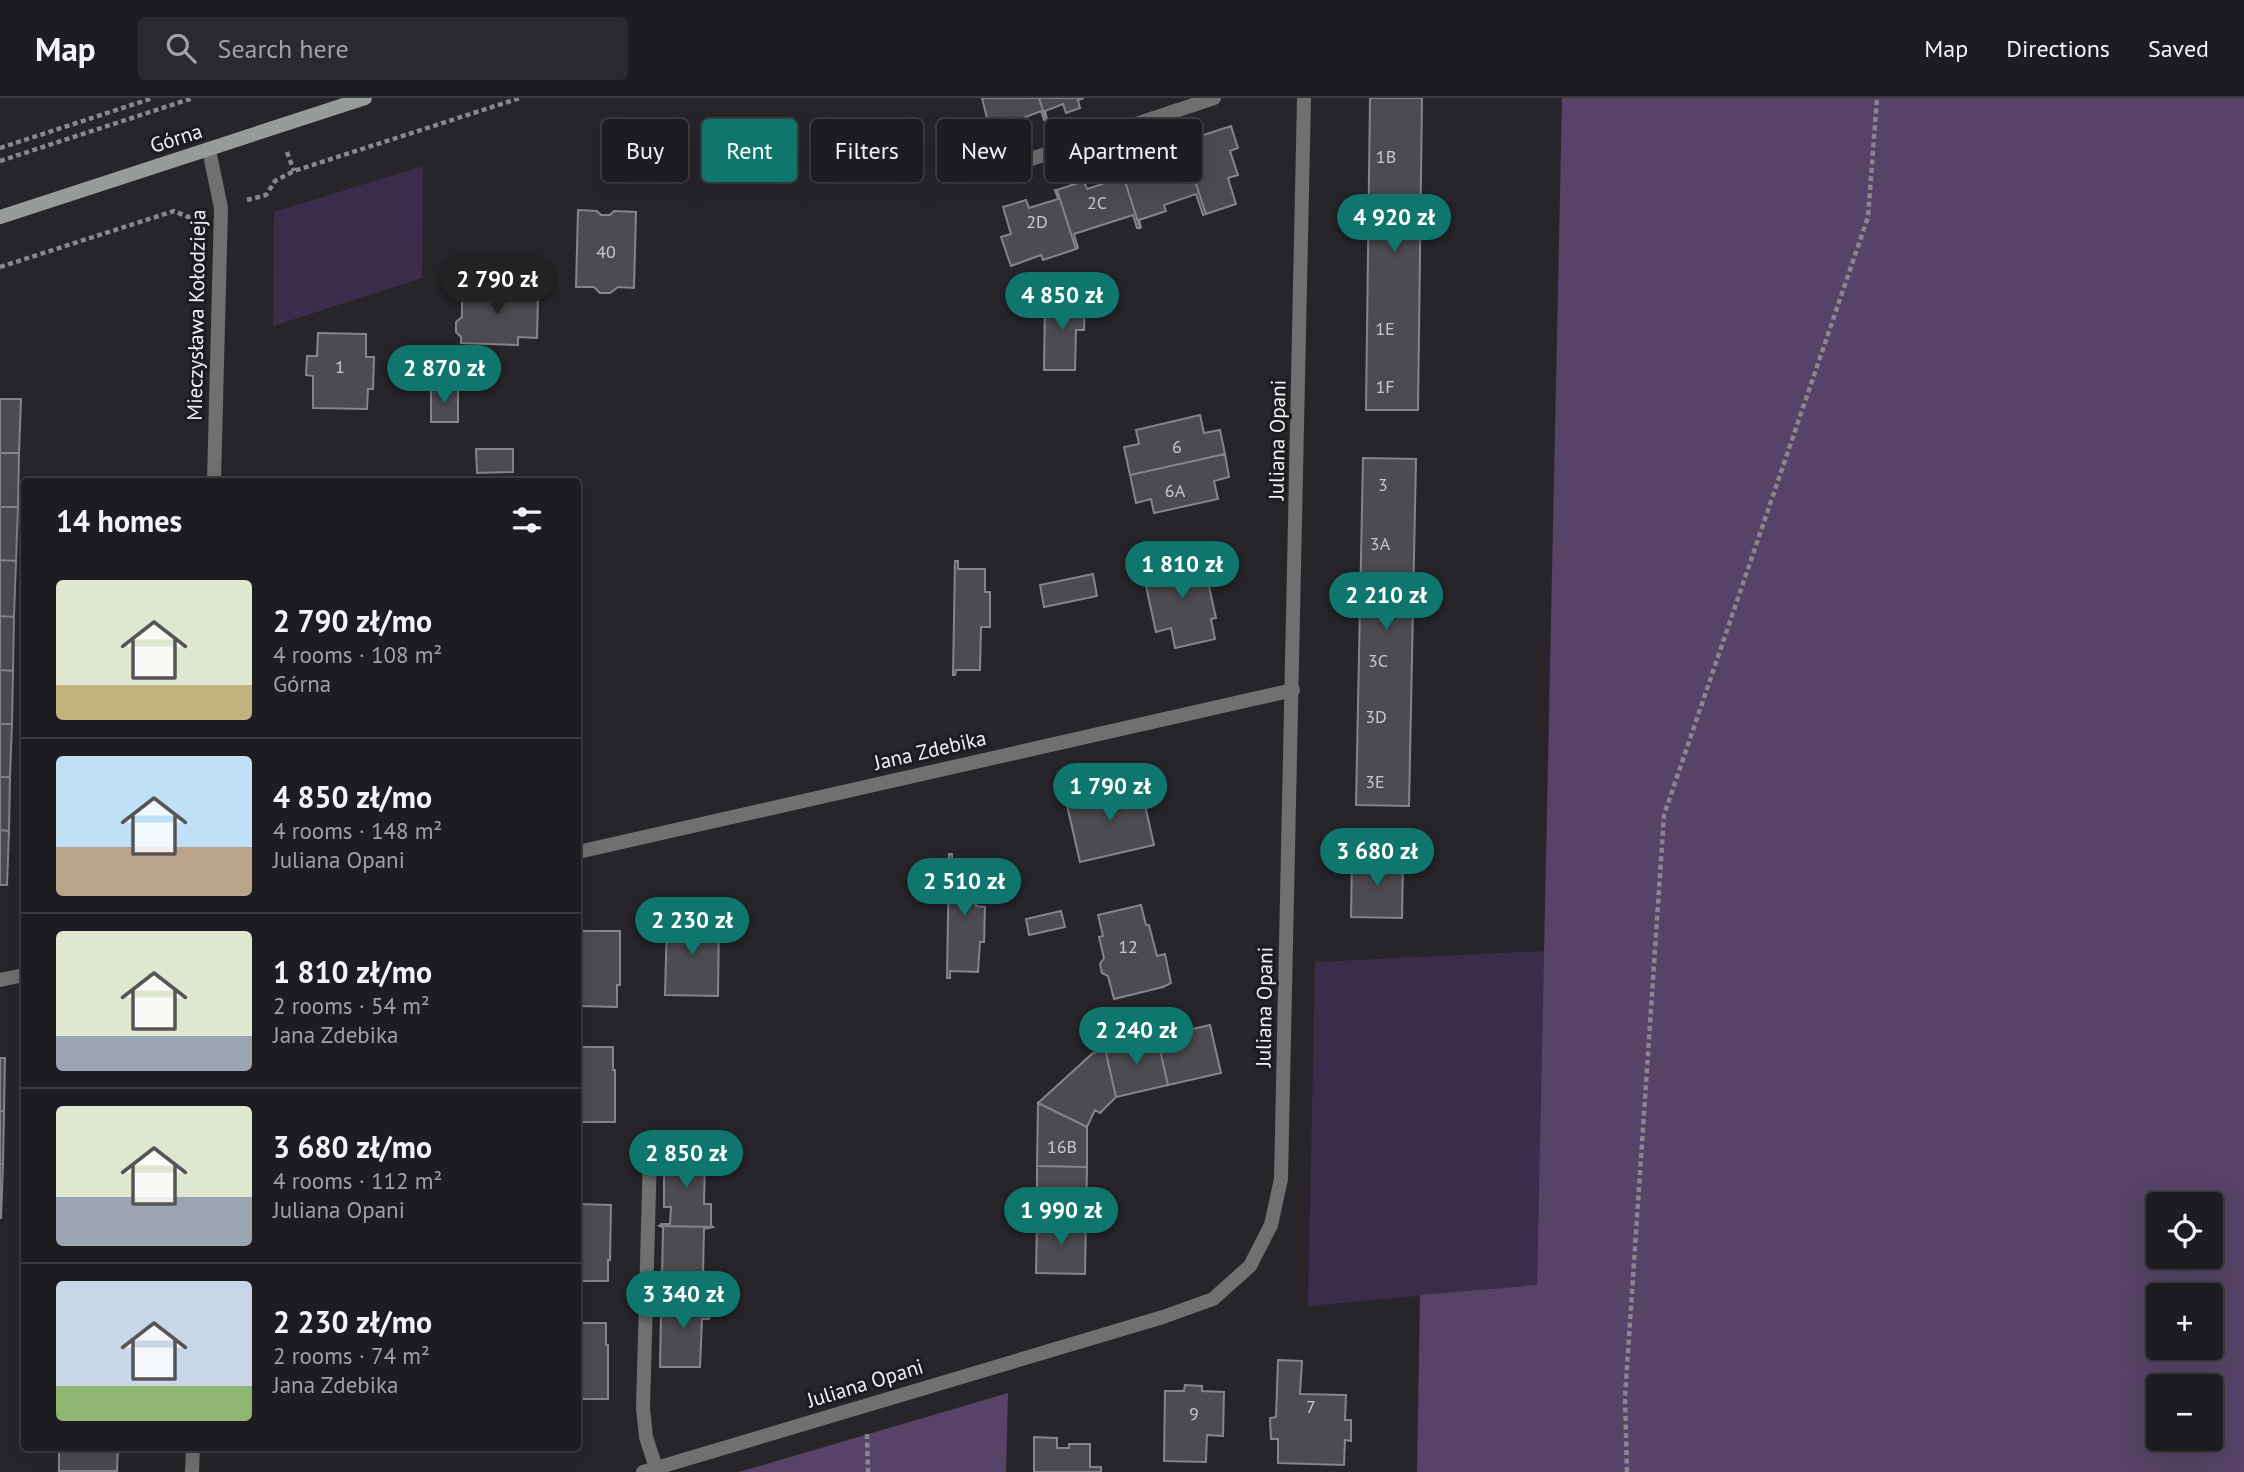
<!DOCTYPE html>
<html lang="en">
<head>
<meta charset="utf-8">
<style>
	:root { --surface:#1d1c20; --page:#2a292d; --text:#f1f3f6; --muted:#a0a1a5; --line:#3b3a3e; --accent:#0f766e }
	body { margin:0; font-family:"PT Sans",sans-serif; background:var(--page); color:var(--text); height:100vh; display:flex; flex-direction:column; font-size:26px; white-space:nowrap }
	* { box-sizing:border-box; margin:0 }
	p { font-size:23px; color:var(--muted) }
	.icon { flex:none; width:38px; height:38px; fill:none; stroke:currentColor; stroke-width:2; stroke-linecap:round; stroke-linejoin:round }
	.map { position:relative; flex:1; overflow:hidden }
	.sheet { position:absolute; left:21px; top:380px; width:560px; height:973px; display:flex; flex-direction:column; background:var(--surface); border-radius:7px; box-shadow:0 7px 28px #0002,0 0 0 2px var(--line) }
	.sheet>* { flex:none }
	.top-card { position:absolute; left:602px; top:21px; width:665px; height:63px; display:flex; gap:14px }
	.controls { position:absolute; left:2146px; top:1094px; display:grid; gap:14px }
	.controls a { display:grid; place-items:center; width:77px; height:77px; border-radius:7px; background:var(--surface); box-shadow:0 7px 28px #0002,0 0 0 2px var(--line); font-size:35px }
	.price { position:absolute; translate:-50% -60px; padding:0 16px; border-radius:24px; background:var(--accent); color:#fff; font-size:23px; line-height:46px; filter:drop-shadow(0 2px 4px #0008) }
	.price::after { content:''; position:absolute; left:50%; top:42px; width:21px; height:16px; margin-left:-10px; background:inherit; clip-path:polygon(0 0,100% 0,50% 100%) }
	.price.selected { background:#222; color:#fff }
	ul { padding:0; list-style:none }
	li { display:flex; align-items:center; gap:21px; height:175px; padding:0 35px }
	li+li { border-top:2px solid var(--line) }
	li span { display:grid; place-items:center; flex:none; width:196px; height:140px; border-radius:7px; color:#555 }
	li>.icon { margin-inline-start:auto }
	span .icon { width:84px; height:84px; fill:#fffc; stroke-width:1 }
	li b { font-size:30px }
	h2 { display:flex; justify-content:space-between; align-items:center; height:84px; padding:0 35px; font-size:30px }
	.chip { padding:0 24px; border-radius:7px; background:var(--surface); box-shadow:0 7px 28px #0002,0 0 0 2px var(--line); font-size:24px; line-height:63px }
	.chip.selected { background:var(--accent); color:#fff }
	header { display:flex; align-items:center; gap:42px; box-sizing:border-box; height:98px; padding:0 35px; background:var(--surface); border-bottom:2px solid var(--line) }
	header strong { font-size:33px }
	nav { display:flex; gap:38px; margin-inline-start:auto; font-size:24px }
	.search { width:490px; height:63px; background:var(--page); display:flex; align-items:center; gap:18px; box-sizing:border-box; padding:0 24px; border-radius:7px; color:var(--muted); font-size:26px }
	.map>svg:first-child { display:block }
	.green { fill:#3c2c4b }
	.forest { fill:#564367; fill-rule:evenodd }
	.building { fill:#4d4b50; stroke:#86838a; stroke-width:2 }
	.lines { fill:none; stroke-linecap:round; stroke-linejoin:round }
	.path { stroke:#89878b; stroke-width:4.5; stroke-dasharray:5 3.5; stroke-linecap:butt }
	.lane { stroke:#6e7170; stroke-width:14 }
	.street { stroke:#6e7170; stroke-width:14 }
	.secondary { stroke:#979c9b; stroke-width:14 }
	.labels { text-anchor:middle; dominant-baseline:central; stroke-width:6; stroke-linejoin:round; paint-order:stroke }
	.number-label { font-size:18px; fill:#c9c7ca }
	.street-label { font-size:21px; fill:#f2f0f3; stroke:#1e1b20 }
</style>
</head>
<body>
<header>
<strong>Map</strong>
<div class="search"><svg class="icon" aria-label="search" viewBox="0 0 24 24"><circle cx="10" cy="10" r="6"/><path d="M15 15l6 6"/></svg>Search here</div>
<nav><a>Map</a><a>Directions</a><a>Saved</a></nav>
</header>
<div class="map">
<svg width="2244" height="1374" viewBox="0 0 2244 1374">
	<rect width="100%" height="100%" fill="#27252a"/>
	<path class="green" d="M 423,68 L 422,180 L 273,228 L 274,114 Z
		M 1544,853 L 1537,1187 L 1308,1208 L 1315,864 Z"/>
	<path class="forest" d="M 1562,0 L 2244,0 L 2244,1374 L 1417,1374 L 1420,1197 L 1537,1187 ZM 2158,1106 L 2210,1106 L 2210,1158 L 2158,1158 ZM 2158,1197 L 2210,1197 L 2210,1250 L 2158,1250 ZM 2158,1288 L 2210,1288 L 2210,1340 L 2158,1340 Z
		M 1008,1295 L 1006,1374 L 739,1374 Z"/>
	<path class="building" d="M 982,0 L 1039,0 L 1046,21 L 1044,22 L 1041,13 L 1023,20 L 1026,28 L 1011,32 L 1010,27 L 986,34 L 982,22 L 987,20 Z
		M 1039,0 L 1084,0 L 1078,2 L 1080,10 L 1066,15 L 1063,6 L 1045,13 L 1047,21 L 1046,21 Z
		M 1370,0 L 1422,0 L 1418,312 L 1366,312 Z
		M 1231,28 L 1238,50 L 1230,53 L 1238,77 L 1228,80 L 1236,106 L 1206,116 L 1182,44 Z
		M 1182,44 L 1206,116 L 1203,117 L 1196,96 L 1164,107 L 1166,113 L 1139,122 L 1141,129 L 1140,130 L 1121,71 L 1149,61 L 1152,70 L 1185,59 L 1180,45 Z
		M 1119,71 L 1121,71 L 1140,130 L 1137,130 L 1133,117 L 1074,136 L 1078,150 L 1076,151 L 1057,92 L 1084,83 L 1087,91 L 1121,80 Z
		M 1055,92 L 1057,92 L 1076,151 L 1043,162 L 1041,157 L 1011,168 L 1001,139 L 1011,136 L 1003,109 L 1026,102 L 1029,110 L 1058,101 Z
		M 578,112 L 597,113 L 601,117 L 610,117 L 614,113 L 636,114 L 634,190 L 618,189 L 610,195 L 600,195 L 594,189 L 576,189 Z
		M 462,189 L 519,190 L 519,198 L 538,198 L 537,240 L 518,239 L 518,247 L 461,245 L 461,239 L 456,234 L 456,224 L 462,219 Z
		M 1045,201 L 1085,201 L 1084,232 L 1076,232 L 1075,272 L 1044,272 Z
		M 318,235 L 366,236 L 366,259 L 374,259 L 373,291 L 368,291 L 367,311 L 313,310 L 313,278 L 306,277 L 307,258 L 317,258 Z
		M 431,290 L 458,291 L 458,324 L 431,324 Z
		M 0,301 L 21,301 L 19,355 L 0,355 Z
		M 1200,317 L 1204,335 L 1220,332 L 1225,356 L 1130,377 L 1124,349 L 1139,346 L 1136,332 Z
		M 476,351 L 513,351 L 513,374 L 477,375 Z
		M 0,355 L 19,355 L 18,409 L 0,409 Z
		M 1225,356 L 1229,379 L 1214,383 L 1218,401 L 1154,415 L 1151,401 L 1136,405 L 1130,377 Z
		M 1363,360 L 1416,361 L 1409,708 L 1356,707 Z
		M 0,409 L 18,409 L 16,463 L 0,462 Z
		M 1196,456 L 1201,476 L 1206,475 L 1216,520 L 1211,521 L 1215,541 L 1175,550 L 1171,530 L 1156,534 L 1146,488 L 1153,487 L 1148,467 Z
		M 0,462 L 16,463 L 14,519 L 0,518 Z
		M 955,463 L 958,463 L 958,471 L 985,471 L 985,494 L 990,494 L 990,529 L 981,529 L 980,572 L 956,572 L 955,577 L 953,577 Z
		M 1093,476 L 1097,498 L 1044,509 L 1040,487 Z
		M 0,518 L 14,519 L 13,573 L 0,572 Z
		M 0,572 L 13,573 L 12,626 L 0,626 Z
		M 0,626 L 12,626 L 10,679 L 0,679 Z
		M 0,679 L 10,679 L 9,733 L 0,732 Z
		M 1140,685 L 1154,747 L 1080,764 L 1066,703 Z
		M 0,732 L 9,733 L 7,787 L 0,787 Z
		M 949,756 L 952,756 L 952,762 L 977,762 L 976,808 L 985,809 L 984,844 L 980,844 L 978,874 L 950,873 L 950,880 L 947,880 Z
		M 1352,761 L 1403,762 L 1402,820 L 1351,819 Z
		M 1141,807 L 1146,827 L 1149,827 L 1157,858 L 1165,856 L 1171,885 L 1163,889 L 1114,901 L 1108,878 L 1102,875 L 1100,866 L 1104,860 L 1099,839 L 1103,838 L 1098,817 Z
		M 1061,813 L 1065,829 L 1029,837 L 1026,821 Z
		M 686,819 L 706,819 L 706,822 L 719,822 L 718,898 L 665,897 L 667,822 L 686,822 Z
		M 578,833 L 620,833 L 620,887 L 617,887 L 617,909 L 578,908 Z
		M 1210,927 L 1221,975 L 1168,987 L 1157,939 Z
		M 1157,939 L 1168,987 L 1116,999 L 1105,951 Z
		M 578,949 L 613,949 L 613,972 L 615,972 L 615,1024 L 578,1024 Z
		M 1105,951 L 1116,999 L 1100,1015 L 1095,1012 L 1087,1029 L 1038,1005 L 1093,955 Z
		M 0,960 L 5,960 L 4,1013 L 0,1013 Z
		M 1038,1005 L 1087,1029 L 1087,1069 L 1037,1068 Z
		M 0,1013 L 4,1013 L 3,1066 L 0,1066 Z
		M 664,1055 L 705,1056 L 704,1106 L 711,1106 L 711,1127 L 713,1129 L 660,1128 L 661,1126 L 670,1126 L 671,1109 L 664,1109 Z
		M 0,1066 L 3,1066 L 1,1120 L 0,1120 Z
		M 1037,1068 L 1087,1069 L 1086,1122 L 1037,1121 Z
		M 578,1106 L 611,1107 L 610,1162 L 608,1162 L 608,1183 L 578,1183 Z
		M 1037,1121 L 1086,1122 L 1085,1176 L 1036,1175 Z
		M 660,1128 L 713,1129 L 704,1131 L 703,1175 L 710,1175 L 709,1196 L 712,1196 L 712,1198 L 666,1197 L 668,1195 L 669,1178 L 662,1178 L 663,1130 Z
		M 666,1197 L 712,1198 L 712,1201 L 709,1200 L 709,1221 L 702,1221 L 700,1269 L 660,1269 L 661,1217 L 668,1216 L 669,1200 L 666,1200 Z
		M 578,1225 L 606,1225 L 606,1247 L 608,1247 L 608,1301 L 578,1301 Z
		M 1278,1262 L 1302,1263 L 1300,1296 L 1346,1297 L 1345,1322 L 1351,1322 L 1351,1343 L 1345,1342 L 1344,1367 L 1278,1365 L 1278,1341 L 1271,1341 L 1270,1320 L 1276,1319 Z
		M 1185,1287 L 1202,1288 L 1202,1293 L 1224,1294 L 1223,1338 L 1207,1337 L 1206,1364 L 1164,1363 L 1165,1293 L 1184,1293 Z
		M 1034,1339 L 1057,1340 L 1057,1350 L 1069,1350 L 1069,1346 L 1090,1346 L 1090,1369 L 1101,1369 L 1101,1374 L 1034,1374 Z
		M 59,1349 L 118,1349 L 117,1373 L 59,1373 Z"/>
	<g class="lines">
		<path class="path" d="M 0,50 L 153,0
			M 287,54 L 294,73
			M 0,63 L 193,0
			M 247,102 L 266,97 L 275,83 L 294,73 L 520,0
			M 0,169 L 174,113 L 188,119 L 195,117
			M 867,1336 L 868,1374
			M 1627,1374 L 1625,1299 L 1664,717 L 1868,119 L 1877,0"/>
		<path class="lane" d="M 1001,71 L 1214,0
			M 650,1056 L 643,1310 L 646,1339 L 656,1370"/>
		<path class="street" d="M 209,52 L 221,110 L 214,383
			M 578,754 L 1293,592
			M 0,882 L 24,877
			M 192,1374 L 193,1349
			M 643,1374 L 1163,1219 L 1213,1201 L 1250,1168 L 1271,1127 L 1281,1081 L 1304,0"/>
		<path class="secondary" d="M 0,119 L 365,0"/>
	</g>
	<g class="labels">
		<g class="number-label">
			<text x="1386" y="58">1B</text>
			<text x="1097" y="104">2C</text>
			<text x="1037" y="123">2D</text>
			<text x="606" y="153">40</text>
			<text x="1385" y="230">1E</text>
			<text x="340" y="268">1</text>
			<text x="1385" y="288">1F</text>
			<text x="1177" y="348">6</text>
			<text x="1383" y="386">3</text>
			<text x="1175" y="392">6A</text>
			<text x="1380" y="445">3A</text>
			<text x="1378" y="562">3C</text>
			<text x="1376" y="618">3D</text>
			<text x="1375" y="683">3E</text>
			<text x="1128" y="848">12</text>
			<text x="1062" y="1048">16B</text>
			<text x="1311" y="1308">7</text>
			<text x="1194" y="1315">9</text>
		</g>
		<g class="street-label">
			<text transform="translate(176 40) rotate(-18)">Górna</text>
			<text transform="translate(196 217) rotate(-89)">Mieczysława Kołodzieja</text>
			<text transform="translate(1277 342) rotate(-89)">Juliana Opani</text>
			<text transform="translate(930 652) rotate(-13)">Jana Zdebika</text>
			<text transform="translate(1264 909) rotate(-89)">Juliana Opani</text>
			<text transform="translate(865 1285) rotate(-17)">Juliana Opani</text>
		</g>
	</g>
</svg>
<div class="controls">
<a><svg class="icon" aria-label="locate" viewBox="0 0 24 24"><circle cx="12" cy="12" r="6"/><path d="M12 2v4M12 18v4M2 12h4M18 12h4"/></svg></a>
<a>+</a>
<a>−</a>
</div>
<b class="price" style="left:1394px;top:156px">4 920 zł</b>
<b class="price selected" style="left:497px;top:218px">2 790 zł</b>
<b class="price" style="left:1062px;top:234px">4 850 zł</b>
<b class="price" style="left:444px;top:307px">2 870 zł</b>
<b class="price" style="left:1182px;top:503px">1 810 zł</b>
<b class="price" style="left:1386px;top:534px">2 210 zł</b>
<b class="price" style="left:1110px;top:725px">1 790 zł</b>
<b class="price" style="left:1377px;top:790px">3 680 zł</b>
<b class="price" style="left:964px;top:820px">2 510 zł</b>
<b class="price" style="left:692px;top:859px">2 230 zł</b>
<b class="price" style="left:1136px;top:969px">2 240 zł</b>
<b class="price" style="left:686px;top:1092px">2 850 zł</b>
<b class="price" style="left:1061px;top:1149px">1 990 zł</b>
<b class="price" style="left:683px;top:1233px">3 340 zł</b>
<div class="top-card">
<a class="chip">Buy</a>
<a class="chip selected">Rent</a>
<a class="chip">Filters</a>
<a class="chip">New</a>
<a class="chip">Apartment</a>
</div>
<section class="sheet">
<h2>14 homes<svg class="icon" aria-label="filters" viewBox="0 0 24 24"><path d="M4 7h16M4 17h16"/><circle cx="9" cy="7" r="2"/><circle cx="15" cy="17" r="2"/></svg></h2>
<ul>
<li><span style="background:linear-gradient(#dfe7d0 75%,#c2b280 0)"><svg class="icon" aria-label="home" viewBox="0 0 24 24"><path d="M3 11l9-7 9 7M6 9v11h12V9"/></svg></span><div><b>2 790 zł/mo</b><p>4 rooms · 108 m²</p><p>Górna</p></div></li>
<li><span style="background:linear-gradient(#bfe0f5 65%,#b9a48a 0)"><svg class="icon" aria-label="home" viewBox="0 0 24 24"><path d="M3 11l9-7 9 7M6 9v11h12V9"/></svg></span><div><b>4 850 zł/mo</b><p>4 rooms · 148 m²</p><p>Juliana Opani</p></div></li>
<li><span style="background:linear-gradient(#dfe7d0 75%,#9aa5b1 0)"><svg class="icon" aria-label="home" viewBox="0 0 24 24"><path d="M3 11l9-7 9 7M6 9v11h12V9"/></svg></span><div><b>1 810 zł/mo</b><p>2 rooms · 54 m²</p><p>Jana Zdebika</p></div></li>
<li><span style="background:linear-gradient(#dfe7d0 65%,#9aa5b1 0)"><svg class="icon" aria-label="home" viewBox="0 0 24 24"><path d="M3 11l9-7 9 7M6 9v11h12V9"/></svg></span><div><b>3 680 zł/mo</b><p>4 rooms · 112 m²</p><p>Juliana Opani</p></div></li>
<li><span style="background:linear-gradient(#c9d6e8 75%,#8fb573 0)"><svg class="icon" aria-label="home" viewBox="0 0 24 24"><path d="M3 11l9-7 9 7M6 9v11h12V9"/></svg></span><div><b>2 230 zł/mo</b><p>2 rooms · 74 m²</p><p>Jana Zdebika</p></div></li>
</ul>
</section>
</div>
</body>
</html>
